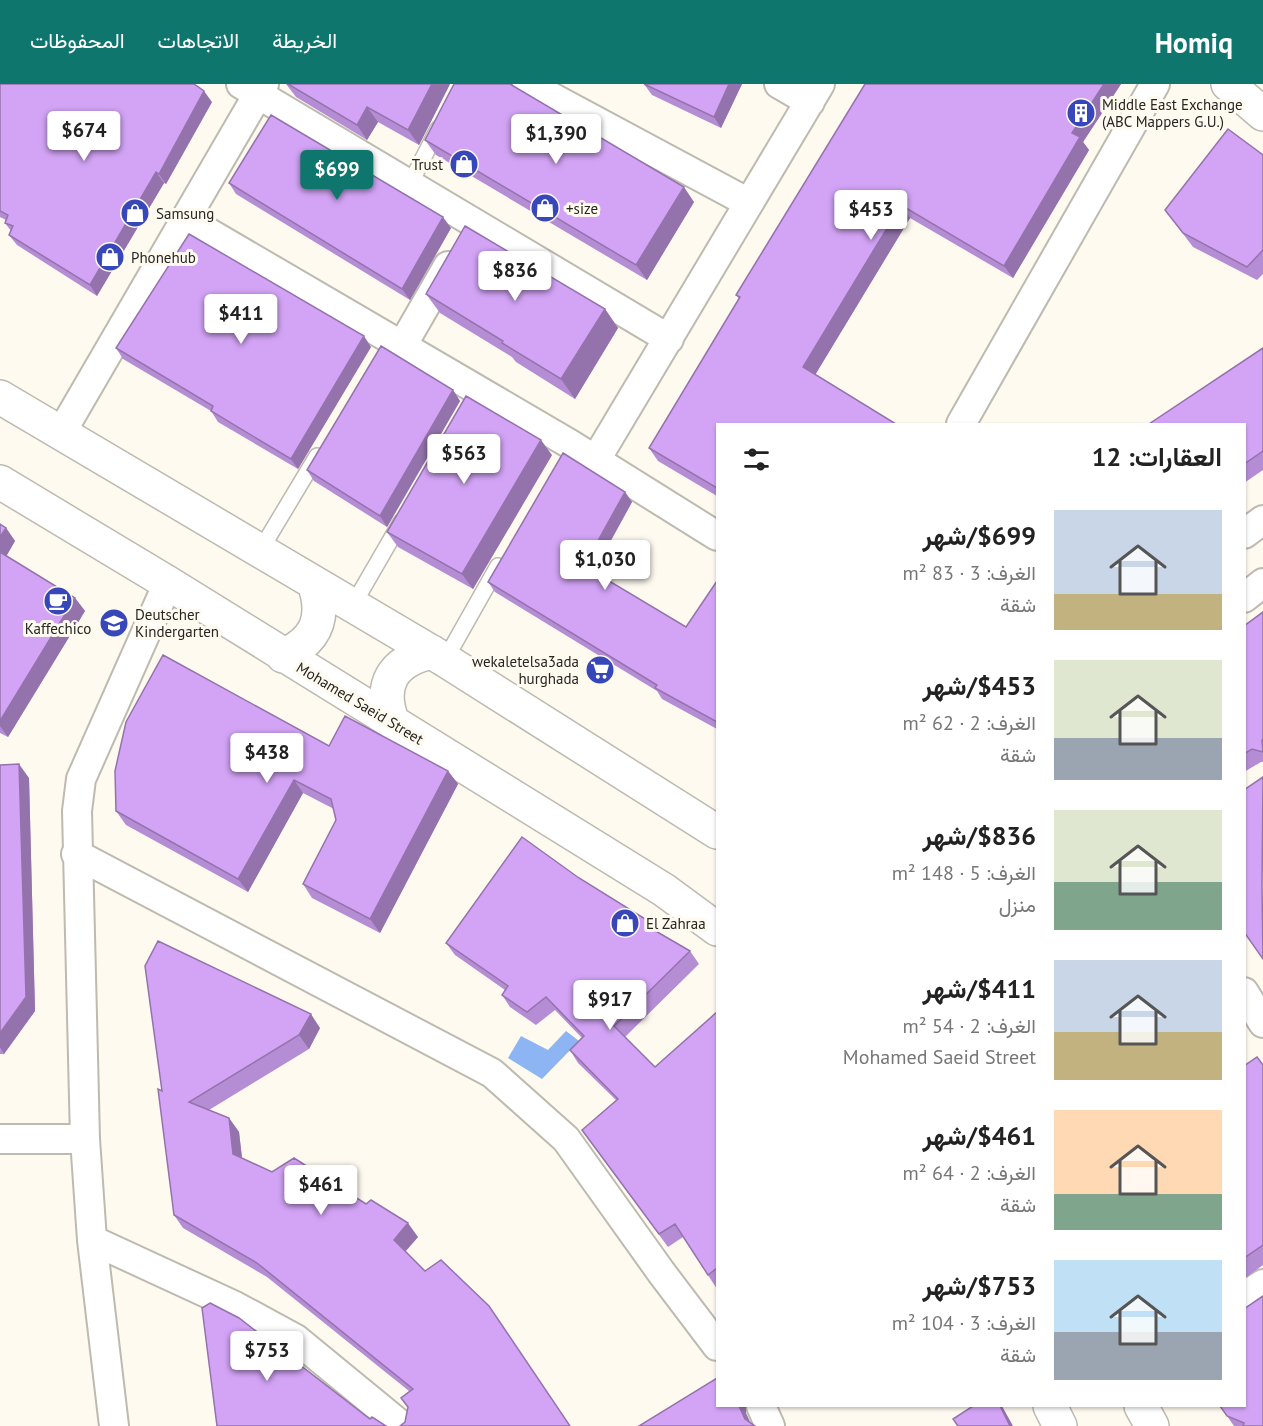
<!DOCTYPE html>
<html lang="ar">
<head>
<meta charset="utf-8">
<style>
	:root { --surface:#fff; --page:#f2f2f2; --text:#222; --muted:#767676; --accent:#0f766e }
	body { margin:0; font-family:"PT Sans",Vazirmatn,sans-serif; background:var(--page); color:var(--text); direction:rtl; height:100vh; display:flex; flex-direction:column; font-size:22px; white-space:nowrap }
	* { box-sizing:border-box; margin:0 }
	p { font-size:20px; color:var(--muted) }
	.icon { flex:none; width:33px; height:33px; fill:none; stroke:currentColor; stroke-width:2; stroke-linecap:round; stroke-linejoin:round }
	.map { position:relative; flex:1; overflow:hidden; direction:ltr }
	.panel { position:absolute; left:716px; top:339px; width:530px; height:984px; display:flex; flex-direction:column; background:var(--surface); border-radius:0px; box-shadow:0 2px 4px #0004; direction:rtl }
	.panel>* { flex:none }
	.price { position:absolute; translate:-50% -51px; padding:0 14px; border-radius:6px; background:#fff; color:#222; font-size:20px; line-height:39px; filter:drop-shadow(0 2px 3px #0008) }
	.price::after { content:''; position:absolute; left:50%; top:36px; width:18px; height:14px; margin-left:-9px; background:inherit; clip-path:polygon(0 0,100% 0,50% 100%) }
	.price.current { background:var(--accent); color:#fff }
	ul { padding:0; list-style:none }
	li { display:flex; align-items:center; gap:18px; height:150px; padding:0 24px }
	li span { display:grid; place-items:center; flex:none; width:168px; height:120px; border-radius:0px; color:#555 }
	li>.icon { margin-inline-start:auto }
	span .icon { width:72px; height:72px; fill:#fffc; stroke-width:1 }
	li b { font-size:26px }
	h2 { display:flex; justify-content:space-between; align-items:center; height:72px; padding:0 24px; font-size:26px }
	header { display:flex; align-items:center; gap:36px; box-sizing:border-box; height:84px; padding:0 30px; background:var(--accent); color:#fff }
	header strong { font-size:28px }
	nav { display:flex; gap:33px; margin-inline-start:auto; font-size:21px }
	.map>svg:first-child { display:block }
	.water { fill:#8eb5f3 }
	.lines { fill:none; stroke-linecap:round; stroke-linejoin:round }
	.service-casing { stroke:#bdbab0; stroke-width:18 }
	.minor-casing { stroke:#bdbab0; stroke-width:32 }
	.tertiary-casing { stroke:#bdbab0; stroke-width:36 }
	.service { stroke:#fff; stroke-width:15 }
	.minor { stroke:#fff; stroke-width:28 }
	.tertiary { stroke:#fff; stroke-width:33 }
	.wall { fill:#b58dd4 }
	.shaded-wall { fill:#9473ac }
	.building { fill:#d3a4f6; stroke:#9473ac; stroke-width:1.5 }
	.labels { text-anchor:middle; dominant-baseline:central; stroke-width:6; stroke-linejoin:round; paint-order:stroke }
	.poi-label { font-size:15px; fill:#262521; stroke:#fefaf0; text-anchor:start }
	.street-label { font-size:15px; fill:#262521; stroke:#fefaf0 }
</style>
</head>
<body>
<header>
<strong>Homiq</strong>
<nav><a>الخريطة</a><a>الاتجاهات</a><a>المحفوظات</a></nav>
</header>
<div class="map">
<svg width="1263" height="1342" viewBox="0 0 1263 1342">
	<rect width="100%" height="100%" fill="#fefaf0"/>
	<path class="water" d="M 566,947 L 579,957 L 542,995 L 508,974 L 521,952 L 548,966 Z"/>
	<g class="lines">
		<g class="service-casing">
			<path id="service" d="M 410,100 L 438,45
				M 260,467 L 317,372
				M 353,521 L 401,438
				M 445,576 L 498,482"/>
		</g>
		<g class="minor-casing">
			<path id="minor" d="M 241,0 L 669,255
				M 527,0 L 749,119
				M 779,0 L 810,18
				M 187,136 L 570,360 L 717,452
				M 402,262 L 448,182
				M 961,340 L 1155,0
				M 61,349 L 264,0
				M 595,377 L 820,0
				M 1244,450 L 1263,436
				M 1244,514 L 1263,499
				M 76,770 L 492,989 L 566,1055 L 661,1188 L 717,1262
				M 1244,908 L 1263,939
				M 0,1055 L 85,1055
				M 92,1156 L 235,1222 L 296,1255 L 402,1342
				M 1244,1212 L 1263,1200
				M 761,1322 L 770,1342
				M 114,1342 L 92,1156 L 85,1055 L 77,727 L 81,695 L 168,499"/>
		</g>
		<g class="tertiary-casing">
			<path id="tertiary" d="M 1228,0 L 1263,30
				M 0,313 L 445,576 L 717,748
				M 0,398 L 168,499 L 664,806 L 717,845
				M 283,572 C 317,556 326,534 314,499
				M 393,639 C 378,601 392,577 432,568
				M 1050,1322 L 1060,1342
				M 1141,1322 L 1152,1342"/>
		</g>
		<use href="#service" class="service"/>
		<use href="#minor" class="minor"/>
		<use href="#tertiary" class="tertiary"/>
	</g>
	<path class="wall" d="M 0,0 L 212,18 L 166,100 L 164,99 L 97,212 L 17,161 L 9,151 L 11,147 L 5,139 L 6,136 L 0,133 Z
		M 286,0 L 450,0 L 419,61 L 378,38 L 367,56 L 296,13 Z
		M 512,0 L 513,2 L 694,118 L 647,196 L 436,71 L 425,56 Z
		M 644,0 L 742,0 L 721,44 L 652,11 Z
		M 864,0 L 1121,0 L 1083,58 L 1089,66 L 1013,194 L 910,134 L 815,291 L 717,340 L 717,412 L 658,377 L 649,364 L 739,215 L 736,211 L 865,2 Z
		M 1263,71 L 1263,190 L 1257,196 L 1193,163 L 1165,126 Z
		M 229,99 L 451,144 L 410,216 L 236,110 Z
		M 426,210 L 605,225 L 618,244 L 575,315 L 516,278 L 512,273 L 440,229 Z
		M 371,263 L 298,385 L 218,338 L 211,327 L 123,275 L 116,264 Z
		M 1263,264 L 1263,386 L 1244,399 L 1244,340 Z
		M 453,306 L 460,317 L 387,443 L 314,397 L 307,386 Z
		M 552,371 L 473,505 L 398,463 L 387,448 Z
		M 625,408 L 632,418 L 594,488 L 686,543 L 717,497 L 717,645 L 662,615 L 657,607 L 495,508 L 488,498 Z
		M 0,440 L 6,444 L 15,457 L 6,472 L 75,514 L 85,527 L 8,653 L 0,649 Z
		M 1263,528 L 1263,678 L 1261,678 L 1244,688 L 1244,542 Z
		M 329,662 L 448,687 L 458,700 L 380,849 L 312,814 L 303,800 L 336,736 L 334,725 L 303,709 L 248,808 L 126,741 L 116,727 Z
		M 0,681 L 29,694 L 35,927 L 4,970 L 0,970 Z
		M 579,794 L 656,847 L 690,867 L 699,880 L 625,953 L 655,983 L 717,928 L 717,1205 L 683,1153 L 668,1163 L 582,1046 L 616,1016 L 578,979 L 570,966 L 582,954 L 555,926 L 536,941 L 510,923 L 502,911 L 505,906 L 455,871 L 446,859 Z
		M 145,882 L 320,944 L 309,965 L 209,1026 L 229,1034 L 239,1048 L 242,1074 L 272,1088 L 418,1153 L 405,1168 L 425,1187 L 441,1176 L 405,1338 L 408,1324 L 401,1314 L 409,1307 L 267,1193 L 183,1144 L 174,1131 L 162,1007 Z
		M 1263,981 L 1263,1181 L 1244,1195 L 1244,982 Z
		M 1220,1322 L 1263,1342 L 1234,1342 Z"/>
	<path class="shaded-wall" d="M 432,0 L 450,0 L 419,61 L 408,46 Z
		M 729,0 L 742,0 L 721,44 L 714,33 Z
		M 1104,0 L 1121,0 L 1083,58 L 1089,66 L 1013,194 L 1004,182 L 1072,49 Z
		M 204,7 L 212,18 L 166,100 L 159,90 Z
		M 367,23 L 378,38 L 367,56 L 357,41 Z
		M 156,88 L 164,99 L 97,212 L 90,201 Z
		M 684,103 L 694,118 L 647,196 L 636,181 Z
		M 901,121 L 910,134 L 812,296 L 803,283 Z
		M 443,133 L 451,144 L 410,216 L 402,205 Z
		M 605,225 L 618,244 L 575,315 L 561,295 Z
		M 364,252 L 371,263 L 298,385 L 291,375 Z
		M 453,306 L 460,317 L 387,443 L 380,432 Z
		M 541,356 L 552,371 L 473,505 L 462,490 Z
		M 625,408 L 632,418 L 591,492 L 584,482 Z
		M 6,444 L 15,457 L 3,478 L 0,473 L 0,453 Z
		M 75,514 L 85,527 L 8,653 L 0,642 L 0,637 Z
		M 19,680 L 29,694 L 35,927 L 4,970 L 0,963 L 0,949 Z
		M 448,687 L 458,700 L 380,849 L 370,835 Z
		M 294,696 L 303,709 L 248,808 L 238,795 Z
		M 650,838 L 659,851 L 647,842 Z
		M 311,930 L 320,944 L 309,965 L 299,951 Z
		M 229,1034 L 239,1048 L 243,1083 L 233,1070 Z
		M 408,1139 L 418,1153 L 403,1170 L 394,1156 Z
		M 739,1322 L 746,1322 L 746,1329 L 752,1342 L 745,1335 Z
		M 1000,1322 L 1002,1322 L 1013,1342 L 1010,1342 Z"/>
	<path class="building" d="M 0,0 L 194,0 L 204,7 L 159,90 L 156,88 L 90,201 L 9,151 L 13,142 L 5,139 L 8,131 L 0,127 Z
		M 288,0 L 432,0 L 408,46 L 367,23 L 357,41 Z
		M 454,0 L 510,0 L 684,103 L 636,181 L 425,56 Z
		M 644,0 L 729,0 L 714,33 Z
		M 865,0 L 1104,0 L 1072,49 L 1080,53 L 1004,182 L 901,121 L 803,283 L 896,340 L 717,340 L 717,404 L 649,364 L 740,213 L 736,211 Z
		M 271,31 L 443,133 L 402,205 L 229,99 Z
		M 1228,45 L 1263,71 L 1263,166 L 1247,183 L 1183,149 L 1165,126 Z
		M 465,142 L 605,225 L 561,295 L 502,259 L 503,257 L 426,210 Z
		M 189,150 L 364,252 L 291,375 L 211,327 L 213,322 L 116,264 Z
		M 381,262 L 453,306 L 380,432 L 307,386 Z
		M 1263,264 L 1263,367 L 1244,380 L 1244,340 L 1149,340 Z
		M 466,312 L 541,356 L 462,490 L 387,448 Z
		M 563,369 L 625,408 L 584,482 L 686,543 L 717,497 L 717,638 L 655,604 L 657,601 L 488,498 Z
		M 0,440 L 6,444 L 0,453 Z
		M 0,468 L 75,514 L 0,637 Z
		M 1263,528 L 1263,655 L 1262,656 L 1263,668 L 1252,665 L 1244,670 L 1244,542 Z
		M 163,571 L 329,662 L 345,632 L 448,687 L 370,835 L 303,800 L 336,736 L 331,715 L 294,696 L 238,795 L 116,727 L 115,687 L 126,638 Z
		M 19,680 L 26,913 L 0,949 L 0,681 Z
		M 1263,693 L 1262,802 L 1263,875 L 1244,848 L 1244,706 Z
		M 522,753 L 579,794 L 650,838 L 647,842 L 690,867 L 614,942 L 655,983 L 717,928 L 717,1184 L 708,1191 L 675,1140 L 659,1150 L 582,1046 L 618,1015 L 570,966 L 584,952 L 546,913 L 527,928 L 502,911 L 508,902 L 446,859 Z
		M 158,857 L 311,930 L 299,951 L 189,1018 L 229,1034 L 233,1070 L 272,1088 L 294,1074 L 366,1120 L 371,1116 L 408,1139 L 394,1156 L 425,1187 L 441,1176 L 489,1222 L 570,1342 L 400,1342 L 405,1338 L 408,1323 L 401,1314 L 413,1305 L 257,1179 L 174,1131 L 158,1005 L 162,1007 L 145,882 Z
		M 1257,973 L 1263,981 L 1263,1161 L 1244,1174 L 1244,982 Z
		M 1263,1212 L 1263,1342 L 1243,1342 L 1244,1339 L 1227,1332 L 1220,1322 L 1244,1322 L 1244,1225 Z
		M 210,1219 L 239,1234 L 370,1335 L 372,1333 L 386,1342 L 217,1342 L 202,1224 Z
		M 717,1294 L 717,1322 L 739,1322 L 745,1335 L 755,1342 L 639,1342 Z
		M 973,1322 L 1000,1322 L 1010,1342 L 958,1342 L 953,1335 Z"/>
	<defs>
		<g id="building-disc" transform="scale(1.5)"><circle r="9.5" fill="#3746b9" stroke="#fefaf0"/><path d="M-4-6H4V6H1V3H-1V6H-4ZM-2.5-4.3h1.7v1.8h-1.7ZM.8-4.3h1.7v1.8H.8ZM-2.5-1h1.7V.8h-1.7ZM.8-1h1.7V.8H.8Z" fill="#fff"/></g>
		<g id="shop-disc" transform="scale(1.5)"><circle r="9.5" fill="#3746b9" stroke="#fefaf0"/><path d="M-5-2.5h2.3a2.7 3.5 0 0 1 5.4 0H5L5.5 6h-11ZM-1.5-2.5h3a1.5 2.3 0 0 0-3 0Z" fill="#fff"/></g>
		<g id="cafe-disc" transform="scale(1.5)"><circle r="9.5" fill="#3746b9" stroke="#fefaf0"/><path d="M-5.5-4.5H6V0H3Q3 3.5 0 3.5H-2.5Q-5.5 3.5-5.5 0ZM3-3.2v2h1.7v-2ZM-6 4.5H4V6H-6Z" fill="#fff"/></g>
		<g id="school-disc" transform="scale(1.5)"><circle r="9.5" fill="#3746b9" stroke="#fefaf0"/><path d="M0-5L7-2L0 1L-7-2ZM-4 1L0 2.5L4 1V4Q0 6-4 4Z" fill="#fff"/></g>
		<g id="supermarket-disc" transform="scale(1.5)"><circle r="9.5" fill="#3746b9" stroke="#fefaf0"/><path d="M-6-5.5h2.5l.6 2H6L4.5 2H-2.5L-4.4-4H-6ZM-1.5 3.2a1.3 1.3 0 1 0 .1 0ZM3 3.2a1.3 1.3 0 1 0 .1 0Z" fill="#fff"/></g>
	</defs>
	<g fill-rule="evenodd">
		<use href="#building-disc" x="1081" y="29"/>
		<use href="#shop-disc" x="464" y="80"/>
		<use href="#shop-disc" x="545" y="124"/>
		<use href="#shop-disc" x="135" y="129"/>
		<use href="#shop-disc" x="110" y="173"/>
		<use href="#cafe-disc" x="58" y="517"/>
		<use href="#school-disc" x="114" y="539"/>
		<use href="#supermarket-disc" x="600" y="586"/>
		<use href="#shop-disc" x="625" y="839"/>
	</g>
	<g class="labels">
		<g class="poi-label">
			<text x="1102" y="20">Middle East Exchange<tspan x="1102" dy="17">(ABC Mappers G.U.)</tspan></text>
			<text x="443" y="80" text-anchor="end">Trust</text>
			<text x="566" y="124">+size</text>
			<text x="156" y="129">Samsung</text>
			<text x="131" y="173">Phonehub</text>
			<text x="135" y="530">Deutscher<tspan x="135" dy="17">Kindergarten</tspan></text>
			<text x="58" y="544" text-anchor="middle">Kaffechico</text>
			<text x="579" y="577" text-anchor="end">wekaletelsa3ada<tspan x="579" dy="17">hurghada</tspan></text>
			<text x="646" y="839">El Zahraa</text>
		</g>
		<g class="street-label">
			<text transform="translate(360 619) rotate(31)">Mohamed Saeid Street</text>
		</g>
	</g>
</svg>
<b class="price" style="left:84px;top:78px">$674</b>
<b class="price" style="left:556px;top:81px">$1,390</b>
<b class="price current" style="left:337px;top:117px">$699</b>
<b class="price" style="left:871px;top:157px">$453</b>
<b class="price" style="left:515px;top:218px">$836</b>
<b class="price" style="left:241px;top:261px">$411</b>
<b class="price" style="left:464px;top:401px">$563</b>
<b class="price" style="left:605px;top:507px">$1,030</b>
<b class="price" style="left:267px;top:700px">$438</b>
<b class="price" style="left:610px;top:947px">$917</b>
<b class="price" style="left:321px;top:1132px">$461</b>
<b class="price" style="left:267px;top:1298px">$753</b>
<section class="panel">
<h2>العقارات: 12<svg class="icon" aria-label="filters" viewBox="0 0 24 24"><path d="M4 7h16M4 17h16"/><circle cx="9" cy="7" r="2"/><circle cx="15" cy="17" r="2"/></svg></h2>
<ul>
<li><span style="background:linear-gradient(#c9d6e8 70%,#c2b280 0)"><svg class="icon" aria-label="home" viewBox="0 0 24 24"><path d="M3 11l9-7 9 7M6 9v11h12V9"/></svg></span><div><b>$699/شهر</b><p>الغرف: 3 · 83 m²</p><p>شقة</p></div></li>
<li><span style="background:linear-gradient(#dfe7d0 65%,#9aa5b1 0)"><svg class="icon" aria-label="home" viewBox="0 0 24 24"><path d="M3 11l9-7 9 7M6 9v11h12V9"/></svg></span><div><b>$453/شهر</b><p>الغرف: 2 · 62 m²</p><p>شقة</p></div></li>
<li><span style="background:linear-gradient(#dfe7d0 60%,#7fa58c 0)"><svg class="icon" aria-label="home" viewBox="0 0 24 24"><path d="M3 11l9-7 9 7M6 9v11h12V9"/></svg></span><div><b>$836/شهر</b><p>الغرف: 5 · 148 m²</p><p>منزل</p></div></li>
<li><span style="background:linear-gradient(#c9d6e8 60%,#c2b280 0)"><svg class="icon" aria-label="home" viewBox="0 0 24 24"><path d="M3 11l9-7 9 7M6 9v11h12V9"/></svg></span><div><b>$411/شهر</b><p>الغرف: 2 · 54 m²</p><p>Mohamed Saeid Street</p></div></li>
<li><span style="background:linear-gradient(#ffd9b3 70%,#7fa58c 0)"><svg class="icon" aria-label="home" viewBox="0 0 24 24"><path d="M3 11l9-7 9 7M6 9v11h12V9"/></svg></span><div><b>$461/شهر</b><p>الغرف: 2 · 64 m²</p><p>شقة</p></div></li>
<li><span style="background:linear-gradient(#bfe0f5 60%,#9aa5b1 0)"><svg class="icon" aria-label="home" viewBox="0 0 24 24"><path d="M3 11l9-7 9 7M6 9v11h12V9"/></svg></span><div><b>$753/شهر</b><p>الغرف: 3 · 104 m²</p><p>شقة</p></div></li>
</ul>
</section>
</div>
</body>
</html>
